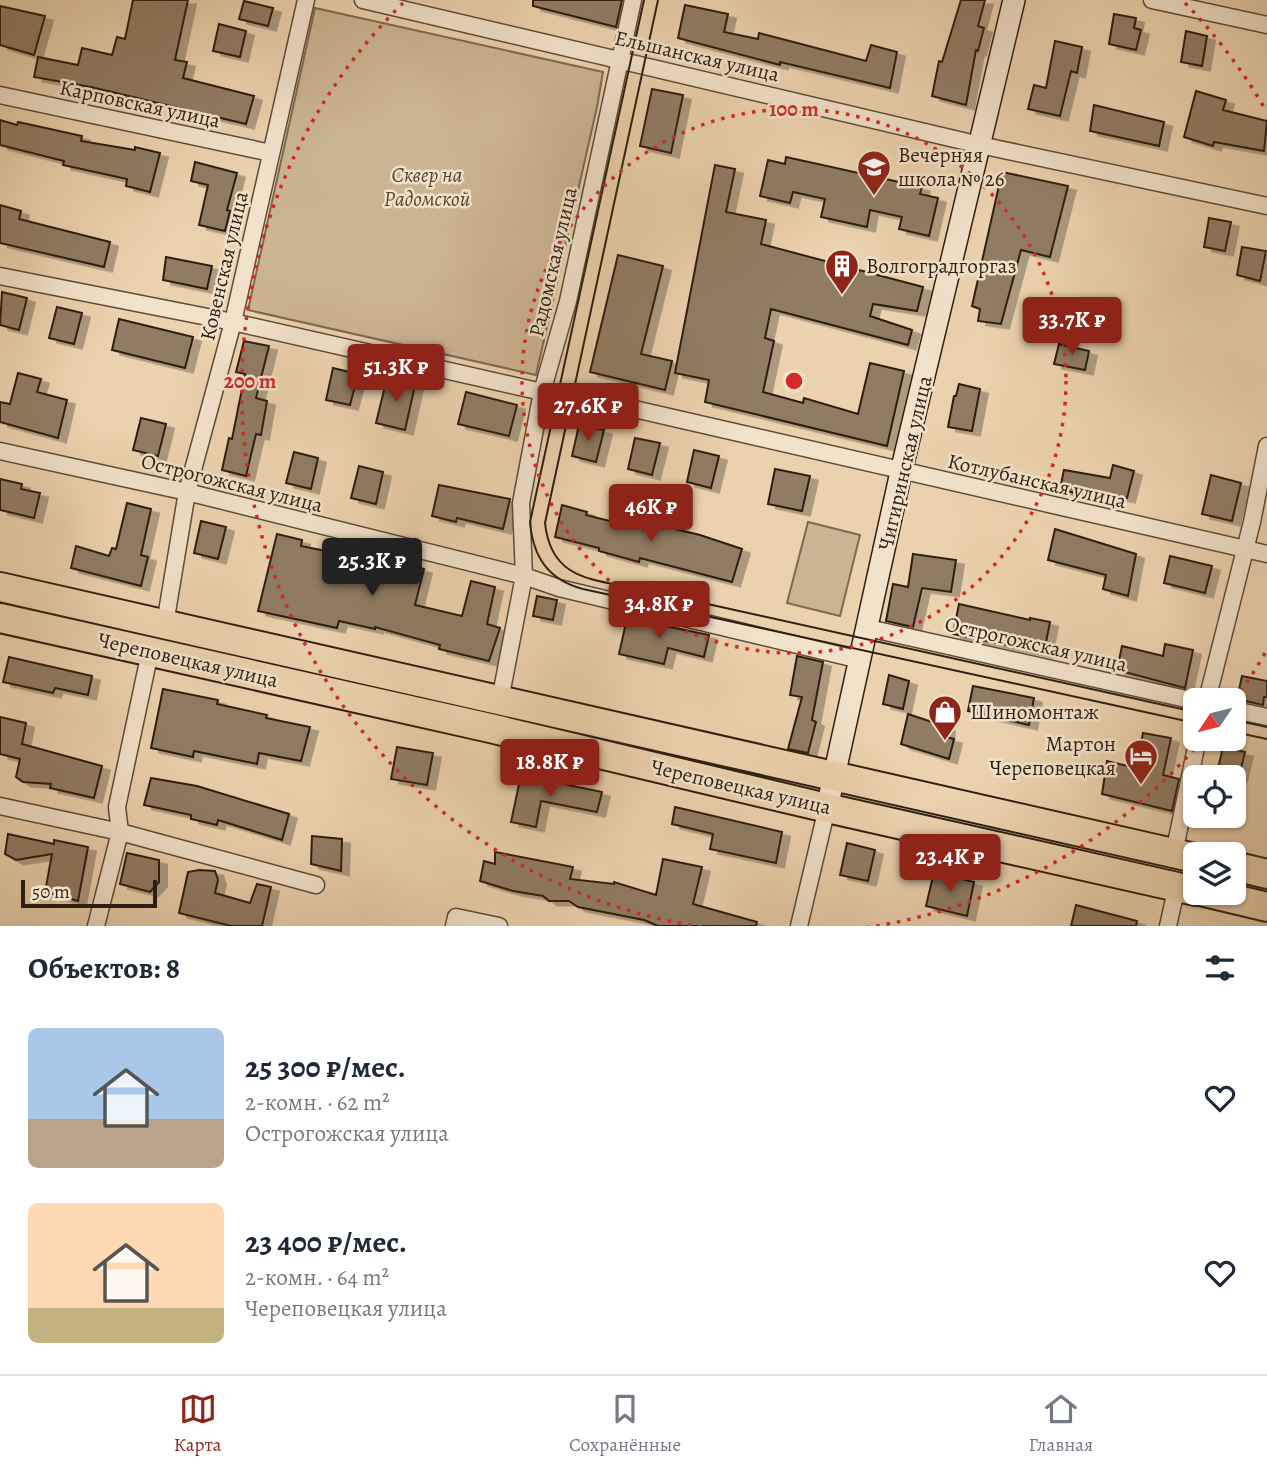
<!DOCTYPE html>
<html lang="ru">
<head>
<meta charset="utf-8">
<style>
	:root { --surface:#fff; --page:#f2f2f3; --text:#1f2937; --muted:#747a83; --line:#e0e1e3; --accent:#8f2418 }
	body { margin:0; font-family:Alegreya,serif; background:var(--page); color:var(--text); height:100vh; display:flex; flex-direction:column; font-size:26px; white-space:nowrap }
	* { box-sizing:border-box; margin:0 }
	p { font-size:23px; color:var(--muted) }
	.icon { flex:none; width:38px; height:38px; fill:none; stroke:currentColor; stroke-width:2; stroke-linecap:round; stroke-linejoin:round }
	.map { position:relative; height:926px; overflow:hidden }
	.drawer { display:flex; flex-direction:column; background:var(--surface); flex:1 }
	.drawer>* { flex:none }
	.needle { width:46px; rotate:235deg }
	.fabs { position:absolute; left:1183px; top:688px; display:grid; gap:14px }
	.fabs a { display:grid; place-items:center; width:63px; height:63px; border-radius:10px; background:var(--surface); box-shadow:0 2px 5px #0004; font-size:35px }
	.scale { position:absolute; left:21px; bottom:18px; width:136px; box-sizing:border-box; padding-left:7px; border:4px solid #2d1f11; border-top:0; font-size:19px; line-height:24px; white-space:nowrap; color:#2d1f11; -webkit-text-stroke:5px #f2e2ca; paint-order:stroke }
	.price { position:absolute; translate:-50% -60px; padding:0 16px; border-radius:7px; background:var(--accent); color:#fff; font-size:23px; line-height:46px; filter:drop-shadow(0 2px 4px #0008) }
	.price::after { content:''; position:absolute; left:50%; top:42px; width:21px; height:16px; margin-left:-10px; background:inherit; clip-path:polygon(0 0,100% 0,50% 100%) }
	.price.selected { background:#222; color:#fff }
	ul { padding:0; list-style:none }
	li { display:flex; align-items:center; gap:21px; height:175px; padding:0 28px }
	li span { display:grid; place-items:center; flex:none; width:196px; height:140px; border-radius:10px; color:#555 }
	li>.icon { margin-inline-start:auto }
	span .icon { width:84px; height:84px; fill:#fffc; stroke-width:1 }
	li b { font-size:30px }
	h2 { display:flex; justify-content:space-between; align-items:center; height:84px; padding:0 28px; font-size:30px }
	.tabs { display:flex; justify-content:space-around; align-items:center; height:98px; border-top:2px solid var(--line); background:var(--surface); font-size:19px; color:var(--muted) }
	.tabs a { display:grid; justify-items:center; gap:4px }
	.tabs .selected { color:var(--accent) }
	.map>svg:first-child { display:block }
	.green { fill:#cbb493; stroke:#7c6a52; stroke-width:2 }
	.building { fill:#907c63; stroke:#2d1f11; stroke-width:2; filter:url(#shadow) }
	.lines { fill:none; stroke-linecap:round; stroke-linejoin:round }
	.street-casing { stroke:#5c4c38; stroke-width:19 }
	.secondary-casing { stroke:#2d1f11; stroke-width:24 }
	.highway-casing { stroke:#2d1f11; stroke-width:32 }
	.street { stroke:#f2e2ca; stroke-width:16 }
	.secondary { stroke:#f2e2ca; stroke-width:21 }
	.highway { stroke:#ebd2ae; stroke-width:28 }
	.tram { stroke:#2d1f11; stroke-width:2 }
	.ring { fill:none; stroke:#d62828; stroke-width:3.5; stroke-dasharray:3.5 7 }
	.labels { text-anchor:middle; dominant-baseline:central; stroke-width:5; stroke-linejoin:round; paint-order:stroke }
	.street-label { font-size:21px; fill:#2d1f11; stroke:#f2e2ca }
	.poi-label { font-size:21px; fill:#2d1f11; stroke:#f2e2ca; text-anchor:start }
	.park-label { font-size:21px; font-style:italic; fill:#544432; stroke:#f2e2ca }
	.centre { fill:#d62828; stroke:#f2e2ca; stroke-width:3.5 }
	.ring-label { font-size:21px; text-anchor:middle; font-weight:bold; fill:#d62828; stroke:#f2e2ca; stroke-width:5; stroke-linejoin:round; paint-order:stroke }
</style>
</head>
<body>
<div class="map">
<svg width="1267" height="926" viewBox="0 0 1267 926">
	<defs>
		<filter id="shadow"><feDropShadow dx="8" dy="4.5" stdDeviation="0" flood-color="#0004"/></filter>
	</defs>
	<rect width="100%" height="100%" fill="#ebd2ae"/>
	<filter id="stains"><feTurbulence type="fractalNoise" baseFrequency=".00286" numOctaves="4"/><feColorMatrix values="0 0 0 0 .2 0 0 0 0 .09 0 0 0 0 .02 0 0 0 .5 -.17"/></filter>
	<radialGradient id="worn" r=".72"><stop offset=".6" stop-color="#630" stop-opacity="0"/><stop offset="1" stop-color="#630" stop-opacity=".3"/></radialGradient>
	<path class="green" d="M 315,8 L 603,72 L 597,107 L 536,375 L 248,310 Z
		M 808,522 L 860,535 L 840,616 L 787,603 Z"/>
	<path class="building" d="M 133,0 L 188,0 L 175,60 L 187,62 L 183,78 L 254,96 L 246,124 L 91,87 L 34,77 L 38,57 L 78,65 L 82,48 L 112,55 L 117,37 L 125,39 Z
		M 533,0 L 622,0 L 616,27 L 533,6 Z
		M 961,0 L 985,0 L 978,26 L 984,28 L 978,51 L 976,50 L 966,105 L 932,96 L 939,61 L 942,62 Z
		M 244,1 L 273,8 L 268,26 L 239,19 Z
		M 685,5 L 728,14 L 724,32 L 758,39 L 759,33 L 866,61 L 871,45 L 897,52 L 890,88 L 780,62 L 780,65 L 678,38 Z
		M 0,6 L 45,16 L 34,55 L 0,45 Z
		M 1114,14 L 1136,18 L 1134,28 L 1141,30 L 1136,50 L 1109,44 Z
		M 219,24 L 246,31 L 240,57 L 213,51 Z
		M 1186,31 L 1207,36 L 1202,66 L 1181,62 Z
		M 1055,41 L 1082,47 L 1077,73 L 1071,71 L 1060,116 L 1028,109 L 1034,85 L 1046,88 Z
		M 652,89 L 683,95 L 671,153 L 640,146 Z
		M 1196,91 L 1226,100 L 1223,110 L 1267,121 L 1264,151 L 1214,142 L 1213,146 L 1184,137 Z
		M 1094,105 L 1164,122 L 1159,146 L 1090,131 Z
		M 0,120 L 17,125 L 18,122 L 82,136 L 81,141 L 135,150 L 135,147 L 160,153 L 150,192 L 126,186 L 127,179 L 63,165 L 64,161 L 0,145 Z
		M 786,157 L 922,187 L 920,194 L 938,198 L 929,236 L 899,229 L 902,217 L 870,210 L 867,227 L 821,217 L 825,199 L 793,192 L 790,203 L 760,196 L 768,160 L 785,164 Z
		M 195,162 L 237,173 L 227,210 L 230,211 L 225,231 L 199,225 L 208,185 L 191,181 Z
		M 715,165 L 735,169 L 726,212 L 766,220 L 761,244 L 923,287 L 917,311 L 873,304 L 870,316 L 912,330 L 908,345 L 771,309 L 765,338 L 774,341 L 763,392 L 803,403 L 804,398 L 858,414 L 870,363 L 904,371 L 887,446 L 705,402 L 709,380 L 675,373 Z
		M 1002,172 L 1068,186 L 1050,257 L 1021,250 L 1001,324 L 978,321 L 980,309 L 972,306 Z
		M 0,205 L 21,211 L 19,219 L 110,242 L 104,267 L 0,243 Z
		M 1209,218 L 1231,222 L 1225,251 L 1204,247 Z
		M 1242,247 L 1266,251 L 1260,281 L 1237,275 Z
		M 618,255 L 663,266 L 641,354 L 672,361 L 665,390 L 590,372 Z
		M 166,257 L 212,266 L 207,289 L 163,280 Z
		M 2,292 L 27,298 L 19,330 L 0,325 Z
		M 57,307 L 82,313 L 74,344 L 49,338 Z
		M 119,319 L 193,337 L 185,368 L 112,350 Z
		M 244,341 L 269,346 L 256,398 L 267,401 L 261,435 L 256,434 L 246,476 L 222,470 L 229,438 L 232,439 L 245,374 L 236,372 Z
		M 1059,344 L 1089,351 L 1085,370 L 1054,364 Z
		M 333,368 L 358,374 L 350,405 L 326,400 Z
		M 18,373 L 41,379 L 37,392 L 67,400 L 58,438 L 0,422 L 0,402 L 10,404 Z
		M 387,378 L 415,385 L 405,430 L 376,423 Z
		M 959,384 L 980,389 L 972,431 L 948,427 L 954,396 L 956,396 Z
		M 466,392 L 517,405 L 509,436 L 458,424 Z
		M 141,418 L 166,424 L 158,456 L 133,450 Z
		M 579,425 L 604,430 L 596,462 L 572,456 Z
		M 635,438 L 660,443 L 652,475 L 628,469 Z
		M 694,450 L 719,456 L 711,488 L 687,482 Z
		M 294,452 L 318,458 L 311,489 L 286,483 Z
		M 1113,465 L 1134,471 L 1127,498 L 1083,488 L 1082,495 L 1060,489 L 1064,470 L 1110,478 Z
		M 359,466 L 383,472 L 376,504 L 351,498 Z
		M 775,469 L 810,476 L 802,511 L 768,504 Z
		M 1211,475 L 1241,483 L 1232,521 L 1202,514 Z
		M 0,479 L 22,484 L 21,489 L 40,493 L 34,518 L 0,510 Z
		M 439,485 L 510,499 L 503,529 L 457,518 L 456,522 L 432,516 Z
		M 127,503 L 151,509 L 141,555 L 148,557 L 141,586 L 71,568 L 76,546 L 109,556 L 112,548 L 116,549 Z
		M 562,505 L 587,512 L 586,515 L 653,532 L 654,524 L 700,535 L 742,549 L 732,582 L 640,558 L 639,562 L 599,551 L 599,548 L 555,537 Z
		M 201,521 L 226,527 L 218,559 L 194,553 Z
		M 1055,529 L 1136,554 L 1128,596 L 1103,589 L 1106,575 L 1048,560 Z
		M 277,534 L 302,540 L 301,546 L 366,559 L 367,555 L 424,569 L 415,605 L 462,616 L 471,581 L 495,587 L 487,624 L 500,628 L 489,661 L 439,649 L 440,645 L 375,627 L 375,629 L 339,621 L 337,628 L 258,611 Z
		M 913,554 L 956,560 L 951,592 L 922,588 L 913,627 L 886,621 L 893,584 L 908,587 Z
		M 1170,556 L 1212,566 L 1205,593 L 1164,583 Z
		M 537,596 L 557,600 L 553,620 L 533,616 Z
		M 959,604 L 1030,620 L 1030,618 L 1050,622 L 1044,653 L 953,634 Z
		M 627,618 L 709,635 L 704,657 L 668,648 L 664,664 L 619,654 Z
		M 1165,644 L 1193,650 L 1185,688 L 1117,670 L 1122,646 L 1163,656 Z
		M 797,656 L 823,662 L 812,720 L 816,722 L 808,753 L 788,749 L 802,697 L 790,695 Z
		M 9,657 L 92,676 L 88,695 L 55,688 L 53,693 L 3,682 Z
		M 889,675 L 909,681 L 903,709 L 883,704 Z
		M 1242,676 L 1267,681 L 1267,697 L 1264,697 L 1263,705 L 1237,699 Z
		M 973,686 L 1034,698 L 1029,725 L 968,711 Z
		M 163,689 L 218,700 L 217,704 L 267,715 L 266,718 L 310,727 L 301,761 L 259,753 L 257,764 L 194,751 L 193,757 L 151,748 Z
		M 908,714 L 947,727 L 946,737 L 954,739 L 949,759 L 901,744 Z
		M 0,717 L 26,723 L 22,744 L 102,766 L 94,798 L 50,788 L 51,784 L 23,782 L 16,777 L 20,759 L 0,754 Z
		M 1143,733 L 1171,738 L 1163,775 L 1179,779 L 1172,811 L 1102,794 L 1107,761 L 1136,768 Z
		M 397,747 L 433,753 L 427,785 L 391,779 Z
		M 1223,747 L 1245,752 L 1239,777 L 1216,777 Z
		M 521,775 L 602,792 L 597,812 L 541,801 L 536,827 L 511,822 Z
		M 151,778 L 197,786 L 289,814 L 282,840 L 218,820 L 217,825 L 191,819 L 191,815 L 144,805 Z
		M 675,807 L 782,832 L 776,863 L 710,849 L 713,834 L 672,824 Z
		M 8,834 L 54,844 L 54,840 L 88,847 L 78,901 L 45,892 L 52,854 L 16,860 L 5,854 Z
		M 312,836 L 342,839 L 341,871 L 311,864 Z
		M 847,843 L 875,850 L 868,881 L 840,875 Z
		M 495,852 L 573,867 L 570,879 L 614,884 L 614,882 L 656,895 L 663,859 L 702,867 L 693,904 L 757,922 L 756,926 L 658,926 L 644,920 L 578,907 L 569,901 L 549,901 L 543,896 L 513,891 L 480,881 L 484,861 L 495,864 Z
		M 127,853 L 159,860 L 159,882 L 150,892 L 120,884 Z
		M 199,870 L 215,871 L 218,880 L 215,893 L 250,903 L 257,884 L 271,887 L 262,926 L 231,926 L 179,913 L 188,872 Z
		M 934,872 L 974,882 L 967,916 L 926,906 Z
		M 1076,905 L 1137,921 L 1136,926 L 1071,926 Z"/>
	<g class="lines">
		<g class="street-casing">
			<path id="street" d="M 363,0 L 980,145 L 1267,206
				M 1152,0 L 1267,25
				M 0,95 L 271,153
				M 0,276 L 233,322 L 542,392
				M 595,400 L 1267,554
				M 0,451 L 187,492 L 524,576 L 559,588 L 860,660
				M 165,624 L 187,492 L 233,322 L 306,0
				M 868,628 L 1195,701
				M 500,700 L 524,576 L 521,503 L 542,392 L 568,301 L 633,0
				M 1207,700 L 1252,522 L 1267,446
				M 1234,710 L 1267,717
				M 0,806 L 120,832 L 316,885
				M 1174,853 L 1198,738
				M 96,926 L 120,832 L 117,807 L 150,652
				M 454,926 L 456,917 L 499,926
				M 799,926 L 827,808
				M 1168,926 L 1177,886"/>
		</g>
		<g class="secondary-casing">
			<path id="secondary" d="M 827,808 L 901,472 L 1014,0"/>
		</g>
		<g class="highway-casing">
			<path id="highway" d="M 0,587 L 1195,858
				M 0,618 L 490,728 L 827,808 L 1195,891
				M 1234,866 L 1267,874
				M 1204,892 L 1267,907"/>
		</g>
		<use href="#street" class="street"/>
		<use href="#secondary" class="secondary"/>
		<use href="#highway" class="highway"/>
		<path class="tram" d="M 644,0 L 530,522 C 533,558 549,580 583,589 L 1195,723
			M 638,589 C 592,579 551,580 545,523 L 658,0
			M 676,597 L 1195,712
			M 1234,720 L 1267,727
			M 1234,732 L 1267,739"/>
	</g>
	<g class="ring">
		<circle cx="794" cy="381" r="272"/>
		<path d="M1265 653A544 544 0 0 1 1234 701M1201 741A544 544 0 1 1 403 3M1185 3A544 544 0 0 1 1265 109"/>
	</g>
	<defs>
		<g id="school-pin" transform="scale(1.75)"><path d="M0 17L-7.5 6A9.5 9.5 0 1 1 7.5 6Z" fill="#8f2418" stroke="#f2e2ca"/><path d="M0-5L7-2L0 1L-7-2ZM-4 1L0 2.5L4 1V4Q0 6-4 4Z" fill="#fff"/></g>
		<g id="building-pin" transform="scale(1.75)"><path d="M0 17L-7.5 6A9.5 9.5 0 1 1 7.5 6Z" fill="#8f2418" stroke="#f2e2ca"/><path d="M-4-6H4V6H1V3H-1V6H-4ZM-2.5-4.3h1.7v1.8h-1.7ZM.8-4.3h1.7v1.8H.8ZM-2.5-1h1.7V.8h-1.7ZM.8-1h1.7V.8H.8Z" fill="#fff"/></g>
		<g id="shop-pin" transform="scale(1.75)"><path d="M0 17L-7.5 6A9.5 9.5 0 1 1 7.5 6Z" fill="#8f2418" stroke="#f2e2ca"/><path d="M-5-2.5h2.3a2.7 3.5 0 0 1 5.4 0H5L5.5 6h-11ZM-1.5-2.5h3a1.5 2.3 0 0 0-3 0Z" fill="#fff"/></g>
		<g id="hotel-pin" transform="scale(1.75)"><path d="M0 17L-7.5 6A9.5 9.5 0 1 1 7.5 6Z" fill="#8f2418" stroke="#f2e2ca"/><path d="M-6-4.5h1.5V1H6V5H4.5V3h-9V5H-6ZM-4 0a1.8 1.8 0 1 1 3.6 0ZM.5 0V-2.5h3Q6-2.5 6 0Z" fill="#fff"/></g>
	</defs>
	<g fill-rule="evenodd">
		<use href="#school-pin" x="874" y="167"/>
		<use href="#building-pin" x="842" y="266"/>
		<use href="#shop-pin" x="945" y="712"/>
		<use href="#hotel-pin" x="1141" y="756"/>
	</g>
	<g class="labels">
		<g class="street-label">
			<text transform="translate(697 56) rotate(13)">Ельшанская улица</text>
			<text transform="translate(140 104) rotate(12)">Карповская улица</text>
			<text transform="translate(553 262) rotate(-77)">Радомская улица</text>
			<text transform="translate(224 266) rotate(-77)">Ковенская улица</text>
			<text transform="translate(905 463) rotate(-77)">Чигиринская улица</text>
			<text transform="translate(1037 481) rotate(13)">Котлубанская улица</text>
			<text transform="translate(232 483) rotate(14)">Острогожская улица</text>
			<text transform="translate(1036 644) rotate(13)">Острогожская улица</text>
			<text transform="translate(188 660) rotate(13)">Череповецкая улица</text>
			<text transform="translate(741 787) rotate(13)">Череповецкая улица</text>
		</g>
		<g class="poi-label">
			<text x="898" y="155">Вечерняя<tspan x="898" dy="24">школа № 26</tspan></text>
			<text x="866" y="266">Волгоградгоргаз</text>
			<text x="970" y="712">Шиномонтаж</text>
			<text x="1116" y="744" text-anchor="end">Мартон<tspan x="1116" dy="24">Череповецкая</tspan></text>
		</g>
		<g class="park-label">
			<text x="427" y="175">Сквер на<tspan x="427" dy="24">Радомской</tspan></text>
		</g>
	</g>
	<circle cx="794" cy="381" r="10" class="centre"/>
	<g class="ring-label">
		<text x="794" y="116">100 m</text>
		<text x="250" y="388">200 m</text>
	</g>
	<rect width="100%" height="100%" filter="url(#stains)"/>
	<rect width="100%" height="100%" fill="url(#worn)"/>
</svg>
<div class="fabs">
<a><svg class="needle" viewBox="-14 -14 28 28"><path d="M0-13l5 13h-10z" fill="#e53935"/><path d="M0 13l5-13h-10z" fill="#747a83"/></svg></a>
<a><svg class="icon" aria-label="locate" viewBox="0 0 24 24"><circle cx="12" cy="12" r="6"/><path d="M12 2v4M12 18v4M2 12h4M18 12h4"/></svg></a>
<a><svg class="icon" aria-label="layers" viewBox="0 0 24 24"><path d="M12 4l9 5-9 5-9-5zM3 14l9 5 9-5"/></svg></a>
</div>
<div class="scale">50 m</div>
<b class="price" style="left:1072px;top:357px">33.7K ₽</b>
<b class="price" style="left:396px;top:404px">51.3K ₽</b>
<b class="price" style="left:588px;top:443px">27.6K ₽</b>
<b class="price" style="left:651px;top:544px">46K ₽</b>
<b class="price selected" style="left:372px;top:598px">25.3K ₽</b>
<b class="price" style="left:659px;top:641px">34.8K ₽</b>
<b class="price" style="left:550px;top:799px">18.8K ₽</b>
<b class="price" style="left:950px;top:894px">23.4K ₽</b>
</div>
<section class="drawer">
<h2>Объектов: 8<svg class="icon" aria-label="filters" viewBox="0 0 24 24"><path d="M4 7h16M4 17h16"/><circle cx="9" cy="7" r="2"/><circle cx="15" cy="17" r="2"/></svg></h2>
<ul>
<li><span style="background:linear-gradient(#a9c7e8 65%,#b9a48a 0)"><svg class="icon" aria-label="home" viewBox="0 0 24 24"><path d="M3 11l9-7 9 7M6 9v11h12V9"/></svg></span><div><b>25 300 ₽/мес.</b><p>2-комн. · 62 m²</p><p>Острогожская улица</p></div><svg class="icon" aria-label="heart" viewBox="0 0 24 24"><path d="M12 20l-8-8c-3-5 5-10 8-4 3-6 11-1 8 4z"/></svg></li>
<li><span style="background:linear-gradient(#ffd9b3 75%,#c2b280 0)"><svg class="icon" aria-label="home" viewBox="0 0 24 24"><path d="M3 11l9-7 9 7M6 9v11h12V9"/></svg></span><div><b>23 400 ₽/мес.</b><p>2-комн. · 64 m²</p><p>Череповецкая улица</p></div><svg class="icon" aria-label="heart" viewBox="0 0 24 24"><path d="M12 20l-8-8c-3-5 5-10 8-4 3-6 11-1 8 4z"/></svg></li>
</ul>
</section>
<nav class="tabs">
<a class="selected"><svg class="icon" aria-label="map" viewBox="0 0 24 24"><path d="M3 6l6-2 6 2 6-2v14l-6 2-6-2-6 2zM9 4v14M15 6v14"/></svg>Карта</a>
<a><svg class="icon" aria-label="saved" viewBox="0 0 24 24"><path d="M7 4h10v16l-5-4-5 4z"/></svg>Сохранённые</a>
<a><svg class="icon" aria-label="home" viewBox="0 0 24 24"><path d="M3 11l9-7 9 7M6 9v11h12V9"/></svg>Главная</a>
</nav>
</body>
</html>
